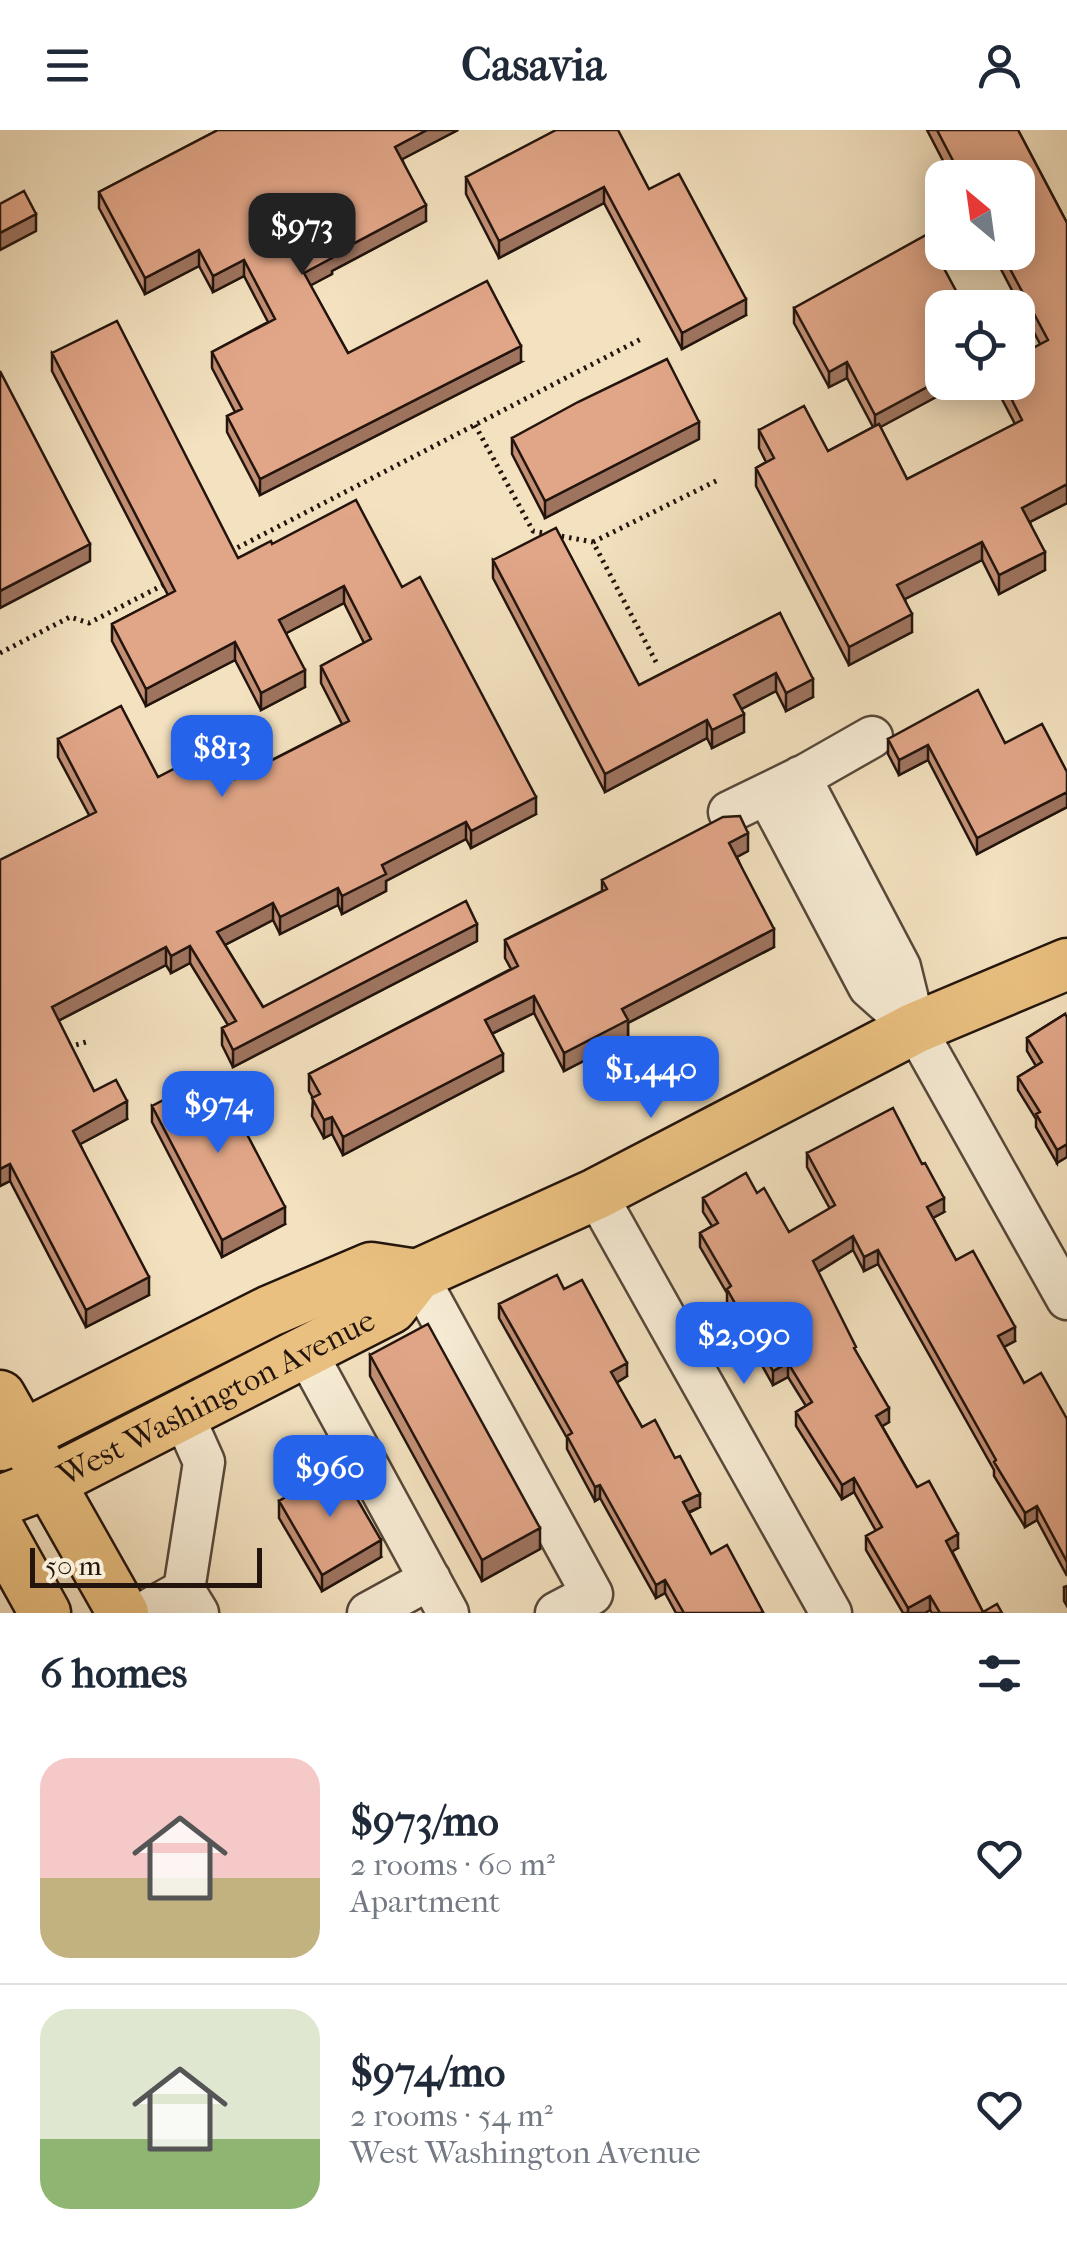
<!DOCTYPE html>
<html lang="en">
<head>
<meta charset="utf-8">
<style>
	:root { --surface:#fff; --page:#f6f6f7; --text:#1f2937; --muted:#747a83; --line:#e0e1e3; --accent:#2563eb }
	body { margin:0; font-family:"IM FELL French Canon",serif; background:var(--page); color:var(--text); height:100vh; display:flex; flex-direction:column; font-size:38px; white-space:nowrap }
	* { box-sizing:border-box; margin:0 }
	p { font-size:32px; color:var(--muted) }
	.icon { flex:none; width:55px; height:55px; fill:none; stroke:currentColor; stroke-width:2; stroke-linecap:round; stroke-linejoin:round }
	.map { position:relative; height:1483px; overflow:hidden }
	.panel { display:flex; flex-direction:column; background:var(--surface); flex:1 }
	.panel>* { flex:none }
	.needle { width:65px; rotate:331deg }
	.fabs { position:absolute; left:925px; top:30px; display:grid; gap:20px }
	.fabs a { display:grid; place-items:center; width:110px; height:110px; border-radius:20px; background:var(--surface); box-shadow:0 5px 25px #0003; font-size:50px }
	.scale { position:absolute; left:30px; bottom:25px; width:232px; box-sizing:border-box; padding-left:10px; border:5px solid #23140d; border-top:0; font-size:28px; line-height:35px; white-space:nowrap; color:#23140d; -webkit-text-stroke:8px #f7ecd5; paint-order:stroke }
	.price { position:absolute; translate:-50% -85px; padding:0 22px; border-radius:20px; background:var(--accent); color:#fff; font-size:32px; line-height:65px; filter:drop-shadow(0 2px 5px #0008) }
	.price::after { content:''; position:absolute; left:50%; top:60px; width:30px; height:22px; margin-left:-15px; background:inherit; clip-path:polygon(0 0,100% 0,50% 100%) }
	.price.on { background:#222; color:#fff }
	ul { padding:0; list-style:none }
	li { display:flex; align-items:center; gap:30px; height:250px; padding:0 40px }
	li+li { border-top:2px solid var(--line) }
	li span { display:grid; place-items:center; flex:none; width:280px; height:200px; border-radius:30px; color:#555 }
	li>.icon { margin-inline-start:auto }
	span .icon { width:120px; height:120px; fill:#fffc; stroke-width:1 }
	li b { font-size:42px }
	h2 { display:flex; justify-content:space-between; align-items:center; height:120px; padding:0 40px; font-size:42px }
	header { display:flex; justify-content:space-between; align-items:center; height:130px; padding:0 40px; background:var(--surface); font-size:45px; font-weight:700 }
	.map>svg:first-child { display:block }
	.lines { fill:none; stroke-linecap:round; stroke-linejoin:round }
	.minor-casing { stroke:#57473a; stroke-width:45 }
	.major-casing { stroke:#23140d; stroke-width:55 }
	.path { stroke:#23140d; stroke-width:5; stroke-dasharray:2.5 5; stroke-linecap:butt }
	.minor { stroke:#f7ecd5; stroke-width:40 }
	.major { stroke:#eac080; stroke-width:50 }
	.wall { fill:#c28f75; stroke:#23140d; stroke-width:2.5 }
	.shaded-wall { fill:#9e745f; stroke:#23140d; stroke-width:2.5 }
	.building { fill:#e1a688; stroke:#23140d; stroke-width:2.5 }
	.labels { text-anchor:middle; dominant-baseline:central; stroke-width:9; stroke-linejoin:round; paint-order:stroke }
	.street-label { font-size:32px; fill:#23140d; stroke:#f7ecd5 }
</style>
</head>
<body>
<header><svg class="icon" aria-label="menu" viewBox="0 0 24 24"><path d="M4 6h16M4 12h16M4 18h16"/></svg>Casavia<svg class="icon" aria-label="person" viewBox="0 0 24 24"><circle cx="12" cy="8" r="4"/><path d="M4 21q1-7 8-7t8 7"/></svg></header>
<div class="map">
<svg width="1067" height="1483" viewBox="0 0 1067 1483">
	<rect width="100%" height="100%" fill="#f3e1bf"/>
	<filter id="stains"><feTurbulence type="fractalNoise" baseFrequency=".002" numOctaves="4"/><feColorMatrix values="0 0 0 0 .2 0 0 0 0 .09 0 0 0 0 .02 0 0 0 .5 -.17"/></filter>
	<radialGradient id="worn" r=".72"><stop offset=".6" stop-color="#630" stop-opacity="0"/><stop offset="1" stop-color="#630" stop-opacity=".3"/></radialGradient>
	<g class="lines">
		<g class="minor-casing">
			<path id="minor" d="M 800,647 L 900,837 L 915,898 L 1067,1169
				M 767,664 L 869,857 L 915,898
				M 729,682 L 807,644 L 872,607
				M 596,1064 L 831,1483
				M 417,1145 L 592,1464 L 556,1483
				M 306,1222 L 448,1483
				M 183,1285 L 204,1332 L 184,1460 L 198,1483
				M 143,1483 L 184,1460
				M 368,1483 L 430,1449"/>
		</g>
		<g class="major-casing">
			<g id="major">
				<path d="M 0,1266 L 123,1483"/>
				<path d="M 0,1315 L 22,1306 L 270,1181 L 371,1138 L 417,1145"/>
				<path id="s1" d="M 0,1371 L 48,1353 L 391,1178 L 417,1145 L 596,1064 L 915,898 L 1067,834"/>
				<path d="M 0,1402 L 45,1483"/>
			</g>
		</g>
		<path class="path" d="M 475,295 L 533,401 L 593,412 L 656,532
			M 593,412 L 720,349
			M 231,421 L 643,208
			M 0,523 L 70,487 L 89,493 L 167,453
			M 69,917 L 86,912"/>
		<use href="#minor" class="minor"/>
		<use href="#major" class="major"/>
	</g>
	<path class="wall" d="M 218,0 L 458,0 L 402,29 L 426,91 L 332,141 L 332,144 L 310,155 L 348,223 L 521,232 L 260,365 L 227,302 L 227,286 L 235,282 L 212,238 L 212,222 L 268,192 L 244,146 L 213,162 L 199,136 L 145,164 L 99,78 L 99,62 Z
		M 927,0 L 1018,0 L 1067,93 L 1067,373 L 1030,392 L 1045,440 L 999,464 L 982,430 L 905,469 L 912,502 L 849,535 L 756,356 L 756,338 L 766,332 L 759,318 L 759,300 L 828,321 L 873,297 L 847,248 L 829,257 L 794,193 L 794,178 L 942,252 L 964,252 L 880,297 L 907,349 L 1015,294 L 995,256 L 995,252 L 1018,252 L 1040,214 L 992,122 L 1018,122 L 1018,48 L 952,48 Z
		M 466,47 L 649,59 L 746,185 L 682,219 L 604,73 L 499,128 L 466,64 Z
		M 52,223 L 238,428 L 272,414 L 402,457 L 536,684 L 471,718 L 466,709 L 386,751 L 386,761 L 342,784 L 338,775 L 280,804 L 273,790 L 225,815 L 263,877 L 477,811 L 233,937 L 222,915 L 222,898 L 228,895 L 190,833 L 171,843 L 166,835 L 58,891 L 94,961 L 127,989 L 80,1014 L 149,1165 L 86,1197 L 10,1051 L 0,1056 L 89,685 L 58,627 L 58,609 L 158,647 L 235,649 L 342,594 L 321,553 L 321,536 L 364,513 L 344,473 L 286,503 L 305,557 L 261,580 L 235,530 L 146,576 L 112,511 L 112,494 L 168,465 L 52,241 Z
		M 512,308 L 699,309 L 545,388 L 512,324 Z
		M 493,430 L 639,555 L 780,483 L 813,567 L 786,581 L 776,561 L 741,579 L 744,602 L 712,618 L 707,608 L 605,662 L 493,448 Z
		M 888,609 L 1005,613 L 1067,642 L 1067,677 L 977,724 L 928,630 L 899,645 L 888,624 Z
		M 748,721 L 737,727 L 774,817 L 628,893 L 628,908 L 564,941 L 534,883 L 492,904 L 503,941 L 343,1025 L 332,1004 L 324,1008 L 312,986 L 313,968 L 309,961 L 309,944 L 511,839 L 505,828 L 505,810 L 602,761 L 602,750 Z
		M 1065,884 L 1057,1033 L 1036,997 L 1036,989 L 1018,960 L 1018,947 L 1036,936 L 1027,921 L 1027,908 Z
		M 152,976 L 285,1094 L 222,1127 L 152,992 Z
		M 807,1023 L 944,1082 L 933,1088 L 956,1130 L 1015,1211 L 1004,1217 L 1024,1253 L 1067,1289 L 1067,1446 L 1037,1390 L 1025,1397 L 994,1346 L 994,1340 L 878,1134 L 864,1141 L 853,1120 L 818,1142 L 889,1292 L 882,1296 L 917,1357 L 958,1418 L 952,1421 L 983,1482 L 1002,1483 L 932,1483 L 930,1480 L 925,1483 L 903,1483 L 866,1420 L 866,1406 L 876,1401 L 854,1362 L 842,1369 L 796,1296 L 796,1282 L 806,1276 L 788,1247 L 773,1255 L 727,1173 L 727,1163 L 700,1117 L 700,1103 L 712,1096 L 703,1082 L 703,1068 L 757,1063 L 789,1102 L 830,1079 L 807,1037 Z
		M 564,1159 L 627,1246 L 616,1253 L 642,1297 L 700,1377 L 689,1383 L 711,1424 L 763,1483 L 676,1483 L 665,1463 L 656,1468 L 600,1368 L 595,1371 L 567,1319 L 567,1308 L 499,1188 L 499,1174 Z
		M 370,1225 L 540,1419 L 482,1451 L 370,1246 Z
		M 279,1371 L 381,1427 L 322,1461 L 279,1388 Z
		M 1067,1456 L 1067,1476 L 1064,1471 L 1064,1457 Z"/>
	<path class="shaded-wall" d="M 427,0 L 458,0 L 395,33 L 395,17 Z
		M 604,57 L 604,73 L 499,128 L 499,111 Z
		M 426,75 L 426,91 L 332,141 L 332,144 L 304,159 L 304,143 L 330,126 Z
		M 36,84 L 36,101 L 0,120 L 0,103 Z
		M 199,120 L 199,136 L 145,164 L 145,148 Z
		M 244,130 L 244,146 L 213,162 L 213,146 Z
		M 746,169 L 746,185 L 682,219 L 682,203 Z
		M 521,216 L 521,232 L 260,365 L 260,349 Z
		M 847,232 L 847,248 L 829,257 L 829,242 Z
		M 942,249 L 942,252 L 964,252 L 875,300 L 875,285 Z
		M 699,292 L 699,309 L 545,388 L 545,371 Z
		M 1067,354 L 1067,373 L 1022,396 L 1022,378 Z
		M 982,412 L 982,430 L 897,473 L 897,455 Z
		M 90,414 L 90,431 L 0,478 L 0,461 Z
		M 1045,422 L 1045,440 L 999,464 L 999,445 Z
		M 344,456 L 344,473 L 279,507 L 279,490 Z
		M 912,484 L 912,502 L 849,535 L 849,517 Z
		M 235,512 L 235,530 L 146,576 L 146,559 Z
		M 305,540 L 305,557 L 261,580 L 261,563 Z
		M 776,543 L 776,561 L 734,583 L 734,565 Z
		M 813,549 L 813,567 L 786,581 L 786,563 Z
		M 744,584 L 744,602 L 712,618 L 712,600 Z
		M 707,590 L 707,608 L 605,662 L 605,644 Z
		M 928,615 L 928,630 L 899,645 L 899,630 Z
		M 1067,662 L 1067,677 L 977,724 L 977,708 Z
		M 536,667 L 536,684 L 471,718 L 471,701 Z
		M 466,692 L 466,709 L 386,751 L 386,761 L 342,784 L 342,766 L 382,735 Z
		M 748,703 L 748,721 L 729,731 L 729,713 Z
		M 338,758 L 338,775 L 280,804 L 280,787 Z
		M 273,773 L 273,790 L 217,819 L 217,802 Z
		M 477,794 L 477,811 L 233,937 L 233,920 Z
		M 774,799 L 774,817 L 628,893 L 628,908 L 564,941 L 564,923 L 622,879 Z
		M 190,816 L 190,833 L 171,843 L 171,826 Z
		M 166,817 L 166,835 L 52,894 L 52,877 Z
		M 534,866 L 534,883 L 485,907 L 485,890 Z
		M 503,924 L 503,941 L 343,1025 L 343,1007 Z
		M 127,971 L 127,989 L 73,1018 L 73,1001 Z
		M 332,987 L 332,1004 L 324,1008 L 324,990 Z
		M 1067,1014 L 1067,1027 L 1057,1033 L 1057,1020 Z
		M 10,1034 L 10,1051 L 0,1056 L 0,1039 Z
		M 944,1068 L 944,1082 L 927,1091 L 927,1077 Z
		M 285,1077 L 285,1094 L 222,1127 L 222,1110 Z
		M 853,1106 L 853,1120 L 813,1145 L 813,1131 Z
		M 878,1120 L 878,1134 L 864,1141 L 864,1127 Z
		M 149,1147 L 149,1165 L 86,1197 L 86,1180 Z
		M 1015,1197 L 1015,1211 L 998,1220 L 998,1206 Z
		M 627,1233 L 627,1246 L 611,1256 L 611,1242 Z
		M 788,1233 L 788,1247 L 773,1255 L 773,1241 Z
		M 889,1278 L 889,1292 L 876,1300 L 876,1286 Z
		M 854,1348 L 854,1362 L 842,1369 L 842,1355 Z
		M 600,1355 L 600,1368 L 595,1371 L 595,1357 Z
		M 700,1364 L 700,1377 L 683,1385 L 683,1372 Z
		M 1037,1376 L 1037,1390 L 1025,1397 L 1025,1383 Z
		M 540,1398 L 540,1419 L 482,1451 L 482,1430 Z
		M 958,1404 L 958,1418 L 946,1425 L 946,1411 Z
		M 381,1410 L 381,1427 L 322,1461 L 322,1445 Z
		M 665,1450 L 665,1463 L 656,1468 L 656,1455 Z
		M 930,1466 L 930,1480 L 925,1483 L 908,1483 L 908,1478 Z"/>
	<path class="building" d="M 218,0 L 427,0 L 395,17 L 426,75 L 330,126 L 332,128 L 304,143 L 348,223 L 487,151 L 521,216 L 260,349 L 227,286 L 242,279 L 212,222 L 275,189 L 244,130 L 213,146 L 199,120 L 145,148 L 99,62 Z
		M 556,0 L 618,0 L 649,59 L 679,44 L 746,169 L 682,203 L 604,57 L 499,111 L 466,47 Z
		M 937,0 L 1018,0 L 1067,93 L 1067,354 L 1022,378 L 1045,422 L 999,445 L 982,412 L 897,455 L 912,484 L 849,517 L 756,338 L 774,328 L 759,300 L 804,276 L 828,321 L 879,294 L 907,349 L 1022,290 L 1003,252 L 1018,252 L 1018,226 L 1048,210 L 1001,122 L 1018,122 L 1018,48 L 962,48 Z
		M 24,61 L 36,84 L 0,103 L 0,74 Z
		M 926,105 L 961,170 L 958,172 L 961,178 L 942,178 L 942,249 L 875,285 L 847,232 L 829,242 L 794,178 Z
		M 117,191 L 238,428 L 271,411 L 272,414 L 356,370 L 402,457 L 420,447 L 536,667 L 471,701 L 466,692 L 382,735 L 386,744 L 342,766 L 338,758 L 280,787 L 273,773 L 217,802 L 263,877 L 466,771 L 477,794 L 233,920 L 222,898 L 236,891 L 190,816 L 171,826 L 166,817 L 52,877 L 94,961 L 116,950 L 127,971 L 73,1001 L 149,1147 L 86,1180 L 10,1034 L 0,1039 L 0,730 L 96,682 L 58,609 L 121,576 L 158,647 L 218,616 L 235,649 L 349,591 L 321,536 L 371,509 L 344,456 L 279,490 L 305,540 L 261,563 L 235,512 L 146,559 L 112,494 L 175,461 L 52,223 Z
		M 667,229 L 699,292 L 545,371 L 512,308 L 578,272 Z
		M 0,241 L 90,414 L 0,461 Z
		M 556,398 L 639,555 L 780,483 L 813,549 L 786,563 L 776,543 L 734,565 L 744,584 L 712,600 L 707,590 L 605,644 L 493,430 Z
		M 978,560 L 1005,613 L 1042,594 L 1067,642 L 1067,662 L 977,708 L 928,615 L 899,630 L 888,609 Z
		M 740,686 L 748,703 L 729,713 L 774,799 L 622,879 L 628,890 L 564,923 L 534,866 L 485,890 L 503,924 L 343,1007 L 332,987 L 324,990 L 312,968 L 320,964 L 309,944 L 518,836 L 505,810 L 607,759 L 602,750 L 723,687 Z
		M 1065,884 L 1067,887 L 1067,1014 L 1057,1020 L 1036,984 L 1040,982 L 1018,947 L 1042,932 L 1027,908 Z
		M 215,943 L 285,1077 L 222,1110 L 152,976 Z
		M 893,978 L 922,1034 L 925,1033 L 944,1068 L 927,1077 L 956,1130 L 973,1121 L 1015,1197 L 998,1206 L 1024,1253 L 1041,1243 L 1067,1289 L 1067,1432 L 1037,1376 L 1025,1383 L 994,1332 L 996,1330 L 878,1120 L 864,1127 L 853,1106 L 813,1131 L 856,1217 L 854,1218 L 889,1278 L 876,1286 L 917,1357 L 929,1351 L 958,1404 L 946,1411 L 983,1482 L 997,1474 L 1002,1483 L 940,1483 L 930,1466 L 908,1478 L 866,1406 L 882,1397 L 854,1348 L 842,1355 L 796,1282 L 812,1272 L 788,1233 L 773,1241 L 727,1159 L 731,1156 L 700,1103 L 718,1093 L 703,1068 L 746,1043 L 757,1063 L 764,1058 L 789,1102 L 835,1075 L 807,1023 Z
		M 557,1145 L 564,1159 L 582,1150 L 627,1233 L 611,1242 L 642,1297 L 655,1290 L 675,1328 L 680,1326 L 700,1364 L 683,1372 L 711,1424 L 727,1415 L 763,1482 L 760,1483 L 684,1483 L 665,1450 L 656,1455 L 600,1355 L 595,1357 L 567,1306 L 572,1303 L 499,1174 Z
		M 428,1194 L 540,1398 L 482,1430 L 370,1225 Z
		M 338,1336 L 381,1410 L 322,1445 L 279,1371 Z"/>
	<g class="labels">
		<g class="street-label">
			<text stroke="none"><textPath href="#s1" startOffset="240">West Washington Avenue</textPath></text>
		</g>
	</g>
	<rect width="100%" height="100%" filter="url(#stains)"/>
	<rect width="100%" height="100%" fill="url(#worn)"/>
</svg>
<div class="fabs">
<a><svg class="needle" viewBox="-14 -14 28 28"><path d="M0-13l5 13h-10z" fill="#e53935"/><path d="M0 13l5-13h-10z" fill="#747a83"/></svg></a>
<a><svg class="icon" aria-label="locate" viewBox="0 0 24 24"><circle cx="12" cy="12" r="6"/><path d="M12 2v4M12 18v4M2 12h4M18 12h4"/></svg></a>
</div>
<div class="scale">50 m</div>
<b class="price on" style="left:302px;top:148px">$973</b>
<b class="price" style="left:222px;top:670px">$813</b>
<b class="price" style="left:651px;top:991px">$1,440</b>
<b class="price" style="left:218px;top:1026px">$974</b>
<b class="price" style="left:744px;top:1257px">$2,090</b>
<b class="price" style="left:330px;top:1390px">$960</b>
</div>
<section class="panel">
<h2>6 homes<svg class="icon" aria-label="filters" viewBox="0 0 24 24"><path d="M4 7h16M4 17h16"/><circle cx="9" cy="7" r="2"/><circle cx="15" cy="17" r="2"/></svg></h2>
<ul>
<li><span style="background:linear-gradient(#f6c9c9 60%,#c2b280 0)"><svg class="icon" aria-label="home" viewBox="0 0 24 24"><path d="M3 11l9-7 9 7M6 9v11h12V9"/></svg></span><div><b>$973/mo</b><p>2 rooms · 60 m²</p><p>Apartment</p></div><svg class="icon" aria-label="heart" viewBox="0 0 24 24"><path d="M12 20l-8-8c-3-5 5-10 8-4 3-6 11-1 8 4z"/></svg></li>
<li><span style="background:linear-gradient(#dfe7d0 65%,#8fb573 0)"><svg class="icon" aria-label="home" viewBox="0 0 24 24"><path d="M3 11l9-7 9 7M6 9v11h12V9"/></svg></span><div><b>$974/mo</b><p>2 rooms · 54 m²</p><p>West Washington Avenue</p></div><svg class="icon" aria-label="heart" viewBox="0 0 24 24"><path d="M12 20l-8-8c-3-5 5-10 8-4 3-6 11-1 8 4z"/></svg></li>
</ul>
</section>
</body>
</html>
